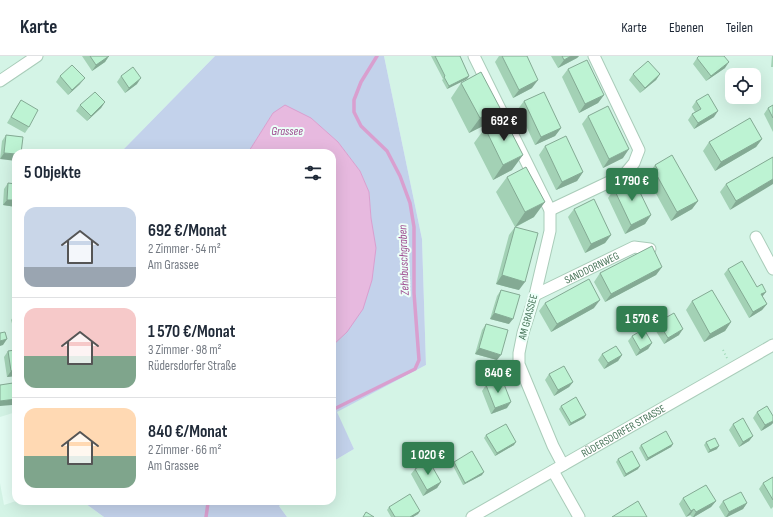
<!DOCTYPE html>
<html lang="de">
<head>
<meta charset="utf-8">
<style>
	:root { --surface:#fff; --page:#f2f2f3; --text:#1f2937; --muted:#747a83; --line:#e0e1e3; --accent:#327f51 }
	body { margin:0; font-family:"Sofia Sans Condensed",sans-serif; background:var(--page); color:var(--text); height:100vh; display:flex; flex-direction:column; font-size:15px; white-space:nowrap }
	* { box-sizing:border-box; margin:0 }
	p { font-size:13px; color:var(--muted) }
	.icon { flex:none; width:22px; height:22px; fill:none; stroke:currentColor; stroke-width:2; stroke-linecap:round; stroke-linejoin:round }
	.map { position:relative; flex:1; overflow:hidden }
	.side { position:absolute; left:12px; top:93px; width:324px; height:356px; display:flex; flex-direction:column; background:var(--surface); border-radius:12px; box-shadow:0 4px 16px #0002 }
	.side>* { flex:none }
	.controls { position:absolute; left:725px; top:12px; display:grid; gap:8px }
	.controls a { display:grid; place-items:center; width:36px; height:36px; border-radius:8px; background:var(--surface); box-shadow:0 4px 16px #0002; font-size:20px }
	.price { position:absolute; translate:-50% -34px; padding:0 9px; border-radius:4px; background:var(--accent); color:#fff; font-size:13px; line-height:26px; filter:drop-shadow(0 1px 2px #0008) }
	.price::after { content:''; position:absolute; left:50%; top:24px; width:12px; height:9px; margin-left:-6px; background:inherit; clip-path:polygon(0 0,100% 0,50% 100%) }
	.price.active { background:#222; color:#fff }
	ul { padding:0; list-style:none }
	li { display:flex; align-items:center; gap:12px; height:100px; padding:0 12px }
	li+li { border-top:1px solid var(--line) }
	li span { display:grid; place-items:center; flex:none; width:112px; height:80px; border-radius:12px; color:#555 }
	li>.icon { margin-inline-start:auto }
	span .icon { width:48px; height:48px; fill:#fffc; stroke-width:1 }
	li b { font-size:17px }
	h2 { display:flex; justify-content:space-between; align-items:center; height:48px; padding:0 12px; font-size:17px }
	header { display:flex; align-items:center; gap:24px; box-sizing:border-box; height:56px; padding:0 20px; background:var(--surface); border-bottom:1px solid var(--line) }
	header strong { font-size:19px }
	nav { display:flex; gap:22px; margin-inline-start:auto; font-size:14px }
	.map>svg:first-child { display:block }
	.residential { fill:#d4f4e6; fill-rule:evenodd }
	.green { fill:#c3d2eb }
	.water { fill:#e7b9df; stroke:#d99fcf }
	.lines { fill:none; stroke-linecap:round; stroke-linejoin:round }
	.stream { stroke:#d99fcf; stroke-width:3.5 }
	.street-casing { stroke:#a9ccb9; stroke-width:13 }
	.path { stroke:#9fd8b7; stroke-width:2; stroke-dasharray:1 3; stroke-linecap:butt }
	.street { stroke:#fff; stroke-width:11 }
	.wall { fill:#a3d1b5 }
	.shaded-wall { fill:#84aa94 }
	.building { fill:#bdf3d3; stroke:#84aa94 }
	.labels { text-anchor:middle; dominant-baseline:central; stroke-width:4; stroke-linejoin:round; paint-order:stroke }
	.street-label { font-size:11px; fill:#4a765b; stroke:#ecfff8 }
	.water-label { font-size:12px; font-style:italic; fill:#9f4c90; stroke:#ecfff8 }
</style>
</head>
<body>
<header>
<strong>Karte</strong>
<nav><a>Karte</a><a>Ebenen</a><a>Teilen</a></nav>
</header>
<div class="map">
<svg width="773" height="461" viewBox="0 0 773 461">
	<rect width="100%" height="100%" fill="#e5fdf4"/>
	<path class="residential" d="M 0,0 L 215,0 L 120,97 L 16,97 L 16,356 L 0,361 Z
		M 384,0 L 773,0 L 773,461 L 287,461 L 279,450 L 284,445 L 332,445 L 332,406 L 354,393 L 336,356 L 426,309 L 422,183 ZM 732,19 L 754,19 L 754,41 L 732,41 Z
		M 0,427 L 4,449 L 16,445 L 82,445 L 104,461 L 0,461 Z"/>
	<path class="green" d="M 215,0 L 384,0 L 422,183 L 426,309 L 337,356 L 354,393 L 332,406 L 332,290 L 347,276 L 371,162 L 369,136 L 360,115 L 338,86 L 311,62 L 273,57 L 251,92 L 247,97 L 120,97 Z
		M 82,445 L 284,445 L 279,450 L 287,461 L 104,461 Z"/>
	<path class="water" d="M 285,49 L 311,62 L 338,86 L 360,115 L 369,136 L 371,162 L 376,192 L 372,224 L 363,253 L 347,276 L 332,290 L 332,97 L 247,97 L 251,92 L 273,57 Z"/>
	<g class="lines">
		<path class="stream" d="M 332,354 L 415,313 L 419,304 L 414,237 L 414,171 L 410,147 L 400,120 L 387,95 L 361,70 L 354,56 L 354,44 L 361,26 L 377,0
			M 206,461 L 208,447 L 210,445"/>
		<g class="street-casing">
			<g id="street">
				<path d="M 474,0 L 550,154 L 550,175 L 535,239 L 523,277 L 519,297 L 519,308 L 553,390 L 563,409"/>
				<path d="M 0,25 L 37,0"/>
				<path d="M 550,154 L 624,119 L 634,107 L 639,94 L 594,0"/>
				<path d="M 756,181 L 773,213"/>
				<path id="s1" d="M 535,239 L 634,191 L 650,193"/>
				<path d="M 553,415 L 579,461"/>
				<path id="s2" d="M 472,461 L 773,289"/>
			</g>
		</g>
		<path class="path" d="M 723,294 L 727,302"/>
		<use href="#street" class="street"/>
	</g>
	<path class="wall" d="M 82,0 L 109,0 L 105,6 L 92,15 Z
		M 431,0 L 460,0 L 469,20 L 467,23 L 447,33 L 442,24 L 443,23 Z
		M 499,0 L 527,0 L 532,32 L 513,42 L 495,6 Z
		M 551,0 L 579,0 L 577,2 L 558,12 Z
		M 772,0 L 773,0 L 773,11 L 771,11 Z
		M 697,2 L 725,12 L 706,25 L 693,8 Z
		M 568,13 L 604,39 L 598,47 L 579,57 L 562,21 Z
		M 633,18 L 660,18 L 656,24 L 640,37 L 629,24 Z
		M 60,20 L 80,28 L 68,39 L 56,26 Z
		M 121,20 L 137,28 L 125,37 L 117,26 Z
		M 461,27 L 500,52 L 489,67 L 469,77 L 451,42 Z
		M 21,44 L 29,71 L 25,77 L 7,67 L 17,50 Z
		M 524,45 L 561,72 L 555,80 L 535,89 L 518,53 Z
		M 696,45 L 714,61 L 694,73 L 688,64 L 692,58 L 695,56 L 692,51 Z
		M 105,46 L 101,52 L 87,65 L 76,55 L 80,49 Z
		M 773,49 L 773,76 L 764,58 L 768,52 Z
		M 588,60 L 623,102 L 603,112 L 582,68 Z
		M 485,72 L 512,114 L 493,124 L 474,87 Z
		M 6,79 L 23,81 L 0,103 L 2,85 Z
		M 762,83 L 756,91 L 715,115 L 703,95 L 709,86 Z
		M 545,90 L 583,116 L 577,125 L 556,134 L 539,99 Z
		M 773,101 L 730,154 L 720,136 L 726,128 Z
		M 655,109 L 698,145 L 692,153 L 671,165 L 649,125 L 651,121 L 649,117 Z
		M 507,121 L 534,161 L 516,171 L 519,234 L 496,228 L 509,179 L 515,171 L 496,136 Z
		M 8,127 L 16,151 L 3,149 L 4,133 Z
		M 614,133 L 651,159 L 645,168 L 625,178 L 608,142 Z
		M 574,153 L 611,179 L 605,187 L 585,197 L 568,161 Z
		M 662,211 L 656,219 L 605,246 L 594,226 L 600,217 Z
		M 728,213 L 763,241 L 767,248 L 762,254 L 749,262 L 724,218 Z
		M 501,234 L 509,268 L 490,263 L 497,240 Z
		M 692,245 L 731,266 L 725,275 L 704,286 L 686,254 Z
		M 545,247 L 594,252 L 551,276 L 539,255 Z
		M 15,258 L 16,258 L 16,278 L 15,278 L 11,264 Z
		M 658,266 L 679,279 L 664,288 L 654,272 Z
		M 486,268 L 497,304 L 475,298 L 482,274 Z
		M 632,280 L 652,287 L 648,293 L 636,300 L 628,285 Z
		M 16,294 L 16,320 L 7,321 L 4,301 L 8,295 Z
		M 602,298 L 622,299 L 618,305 L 604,313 L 598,304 Z
		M 549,318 L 573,326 L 569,331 L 554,340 L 545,324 Z
		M 486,329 L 507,352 L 491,358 L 482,335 Z
		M 561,350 L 586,359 L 584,362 L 569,370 L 559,353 Z
		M 757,356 L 773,360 L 773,367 L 771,369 L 761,375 L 753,362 Z
		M 733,368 L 753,380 L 749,385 L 739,391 L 729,374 Z
		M 486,379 L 514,389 L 495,400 L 484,382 Z
		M 706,386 L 717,393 L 708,397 L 704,389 Z
		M 673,388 L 671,391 L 646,405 L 639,392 L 641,389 Z
		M 618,403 L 638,413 L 624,421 L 616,406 Z
		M 454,406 L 482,419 L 463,429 L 452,408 Z
		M 415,413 L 441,426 L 437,432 L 423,440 L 411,418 Z
		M 773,421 L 773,451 L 771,453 L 759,433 L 763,427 Z
		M 683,442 L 716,445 L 711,451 L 694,461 L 692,461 L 690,459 L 686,461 L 679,448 Z
		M 723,445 L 747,447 L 743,453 L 727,461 L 725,461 L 719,451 Z
		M 389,451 L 420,455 L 418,458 L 413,461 L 391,461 L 387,454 Z"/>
	<path class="shaded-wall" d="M 109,0 L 105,6 L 92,15 L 96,9 Z
		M 571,0 L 579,0 L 577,2 L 558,12 L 564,4 Z
		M 729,6 L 725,12 L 706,25 L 711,20 Z
		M 660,18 L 656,24 L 640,37 L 645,32 Z
		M 469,20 L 467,23 L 447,33 L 449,30 Z
		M 85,22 L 80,28 L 68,39 L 72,34 Z
		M 141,22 L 137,28 L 125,37 L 129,32 Z
		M 538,24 L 532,32 L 513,42 L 519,34 Z
		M 604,39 L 598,47 L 579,57 L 585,48 Z
		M 105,46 L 101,52 L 87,65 L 91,60 Z
		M 500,52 L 489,67 L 469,77 L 480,62 Z
		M 718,55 L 714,61 L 694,73 L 698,67 Z
		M 561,72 L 555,80 L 535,89 L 541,81 Z
		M 762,83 L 756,91 L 715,115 L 721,106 Z
		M 629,93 L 623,102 L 603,112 L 609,103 Z
		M 4,97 L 16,98 L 16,105 L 0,103 Z
		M 523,99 L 512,114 L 493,124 L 503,109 Z
		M 583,116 L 577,125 L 556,134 L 562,126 Z
		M 773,123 L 773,128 L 730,154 L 736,145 Z
		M 7,144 L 16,144 L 16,151 L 3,149 Z
		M 698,145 L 692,153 L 671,165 L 677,156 Z
		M 545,146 L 534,161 L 515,171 L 525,156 Z
		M 651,159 L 645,168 L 625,178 L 631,169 Z
		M 611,179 L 605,187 L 585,197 L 591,188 Z
		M 662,211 L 656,219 L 605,246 L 611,238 Z
		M 502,219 L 525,226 L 519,234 L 496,228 Z
		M 766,236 L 762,241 L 761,238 Z
		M 600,244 L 594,252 L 551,276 L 557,268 Z
		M 767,248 L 762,254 L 749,262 L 753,256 Z
		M 494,257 L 513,263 L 509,268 L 490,263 Z
		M 731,266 L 725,275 L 704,286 L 710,278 Z
		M 683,273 L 679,279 L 664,288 L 668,282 Z
		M 7,283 L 3,289 L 0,290 L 0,285 Z
		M 652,287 L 648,293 L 636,300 L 640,294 Z
		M 479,292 L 501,299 L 497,304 L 475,298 Z
		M 622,299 L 618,305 L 604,313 L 608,307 Z
		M 16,314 L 16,320 L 7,321 L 11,315 Z
		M 573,326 L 569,331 L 554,340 L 558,334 Z
		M 16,343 L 12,349 L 0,350 L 0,345 Z
		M 511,346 L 507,352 L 491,358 L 495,352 Z
		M 586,359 L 584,362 L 569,370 L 571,367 Z
		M 773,365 L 773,367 L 771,369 L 761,375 L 765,369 Z
		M 753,380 L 749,385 L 739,391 L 743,386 Z
		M 516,386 L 514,389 L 495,400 L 497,397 Z
		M 673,388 L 671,391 L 646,405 L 648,402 Z
		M 719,390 L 717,393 L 708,397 L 710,394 Z
		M 640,410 L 638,413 L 624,421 L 626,418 Z
		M 484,416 L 482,419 L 463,429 L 465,427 Z
		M 441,426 L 437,432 L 423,440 L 427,434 Z
		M 716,445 L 711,451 L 694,461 L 693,461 L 696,456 Z
		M 747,447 L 743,453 L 727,461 L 726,461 L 729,456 Z
		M 694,453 L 690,459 L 686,461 L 691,455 Z
		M 420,455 L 418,458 L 413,461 L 410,461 Z"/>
	<path class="building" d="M 90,0 L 109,0 L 96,9 Z
		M 435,0 L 460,0 L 469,20 L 449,30 L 444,21 L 445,20 Z
		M 502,0 L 527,0 L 538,24 L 519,34 Z
		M 562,0 L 571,0 L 564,4 Z
		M 699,0 L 724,0 L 729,6 L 711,20 L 697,2 Z
		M 587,4 L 604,39 L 585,48 L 568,13 Z
		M 648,5 L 660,18 L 645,32 L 633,18 Z
		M 72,9 L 85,22 L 72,34 L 60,20 Z
		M 133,11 L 141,22 L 129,32 L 121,20 Z
		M 481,16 L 500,52 L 480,62 L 461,27 Z
		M 95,36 L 105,46 L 91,60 L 80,49 Z
		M 544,36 L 561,72 L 541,81 L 524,45 Z
		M 708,38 L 718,55 L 698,67 L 692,58 L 701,53 L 696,45 Z
		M 21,44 L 38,54 L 29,71 L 11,61 Z
		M 773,49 L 773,62 L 768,52 Z
		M 608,50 L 629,93 L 609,103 L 588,60 Z
		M 504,62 L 523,99 L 503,109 L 485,72 Z
		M 750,62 L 762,83 L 721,106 L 709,86 Z
		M 6,79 L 23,81 L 21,97 L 16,97 L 16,98 L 4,97 Z
		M 566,80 L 583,116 L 562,126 L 545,90 Z
		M 672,99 L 698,145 L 677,156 L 655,116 L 658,114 L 655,109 Z
		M 773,101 L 773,123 L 736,145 L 726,128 Z
		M 526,111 L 545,146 L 525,156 L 507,121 Z
		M 634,124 L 651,159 L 631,169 L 614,133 Z
		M 8,127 L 16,128 L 16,144 L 7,144 Z
		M 594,143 L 611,179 L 591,188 L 574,153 Z
		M 515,171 L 538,177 L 525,226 L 502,219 Z
		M 652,190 L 662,211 L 611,238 L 600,217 Z
		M 742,205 L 757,231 L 762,228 L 766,236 L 761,238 L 767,248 L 753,256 L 728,213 Z
		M 589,223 L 600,244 L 557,268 L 545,247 Z
		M 501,234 L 520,239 L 513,263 L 494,257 Z
		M 712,234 L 731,266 L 710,278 L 692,245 Z
		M 674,257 L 683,273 L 668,282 L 658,266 Z
		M 486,268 L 508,274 L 501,299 L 479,292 Z
		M 644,273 L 652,287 L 640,294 L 632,280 Z
		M 5,276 L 7,283 L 0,285 L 0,277 Z
		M 616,290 L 622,299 L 608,307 L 602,298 Z
		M 16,294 L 16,314 L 11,315 L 8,295 Z
		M 564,310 L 573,326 L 558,334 L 549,318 Z
		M 502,323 L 511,346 L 495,352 L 486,329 Z
		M 13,327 L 16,343 L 0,345 L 0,329 Z
		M 576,341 L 586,359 L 571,367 L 561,350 Z
		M 767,350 L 773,360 L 773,365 L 765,369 L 757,356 Z
		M 743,362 L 753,380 L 743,386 L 733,368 Z
		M 506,368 L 516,386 L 497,397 L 486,379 Z
		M 666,375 L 673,388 L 648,402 L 641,389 Z
		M 715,382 L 719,390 L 710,394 L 706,386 Z
		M 472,395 L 484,416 L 465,427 L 454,406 Z
		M 632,395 L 640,410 L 626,418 L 618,403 Z
		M 429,405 L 441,426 L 427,434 L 415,413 Z
		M 773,421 L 773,444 L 763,427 Z
		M 706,429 L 716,445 L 696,456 L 694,453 L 691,455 L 683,442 Z
		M 741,436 L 747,447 L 729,456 L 723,445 Z
		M 410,438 L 420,455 L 410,461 L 395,461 L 389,451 Z
		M 638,445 L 647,461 L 612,461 Z
		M 366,456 L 374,461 L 363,461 Z"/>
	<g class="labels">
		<g class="street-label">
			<text stroke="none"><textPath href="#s1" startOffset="63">SANDDORNWEG</textPath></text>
			<text transform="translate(528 261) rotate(-75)">AM GRASSEE</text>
			<text stroke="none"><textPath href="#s2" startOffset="174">RÜDERSDORFER STRASSE</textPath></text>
		</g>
		<g class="water-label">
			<text x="287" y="75">Grassee</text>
			<text transform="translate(404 204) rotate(-92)">Zehnbuschgraben</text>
		</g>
	</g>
</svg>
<div class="controls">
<a><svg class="icon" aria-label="locate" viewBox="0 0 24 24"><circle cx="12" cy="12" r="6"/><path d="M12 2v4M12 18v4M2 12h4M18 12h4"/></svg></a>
</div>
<b class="price active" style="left:504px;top:86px">692 €</b>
<b class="price" style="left:632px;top:146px">1 790 €</b>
<b class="price" style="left:642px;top:284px">1 570 €</b>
<b class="price" style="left:498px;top:338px">840 €</b>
<b class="price" style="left:428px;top:420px">1 020 €</b>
<section class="side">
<h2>5 Objekte<svg class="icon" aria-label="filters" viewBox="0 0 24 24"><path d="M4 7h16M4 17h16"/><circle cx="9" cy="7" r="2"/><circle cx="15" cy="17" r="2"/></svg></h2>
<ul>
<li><span style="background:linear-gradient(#c9d6e8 75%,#9aa5b1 0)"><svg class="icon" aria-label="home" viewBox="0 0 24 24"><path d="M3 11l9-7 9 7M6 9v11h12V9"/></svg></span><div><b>692 €/Monat</b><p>2 Zimmer · 54 m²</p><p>Am Grassee</p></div></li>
<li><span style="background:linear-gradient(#f6c9c9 60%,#7fa58c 0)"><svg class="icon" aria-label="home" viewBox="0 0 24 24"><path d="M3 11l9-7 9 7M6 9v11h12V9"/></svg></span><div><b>1 570 €/Monat</b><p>3 Zimmer · 98 m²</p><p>Rüdersdorfer Straße</p></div></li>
<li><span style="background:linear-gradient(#ffd9b3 60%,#7fa58c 0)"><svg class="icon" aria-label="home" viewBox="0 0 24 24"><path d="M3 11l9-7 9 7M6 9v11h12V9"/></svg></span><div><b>840 €/Monat</b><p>2 Zimmer · 66 m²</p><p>Am Grassee</p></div></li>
</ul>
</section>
</div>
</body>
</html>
